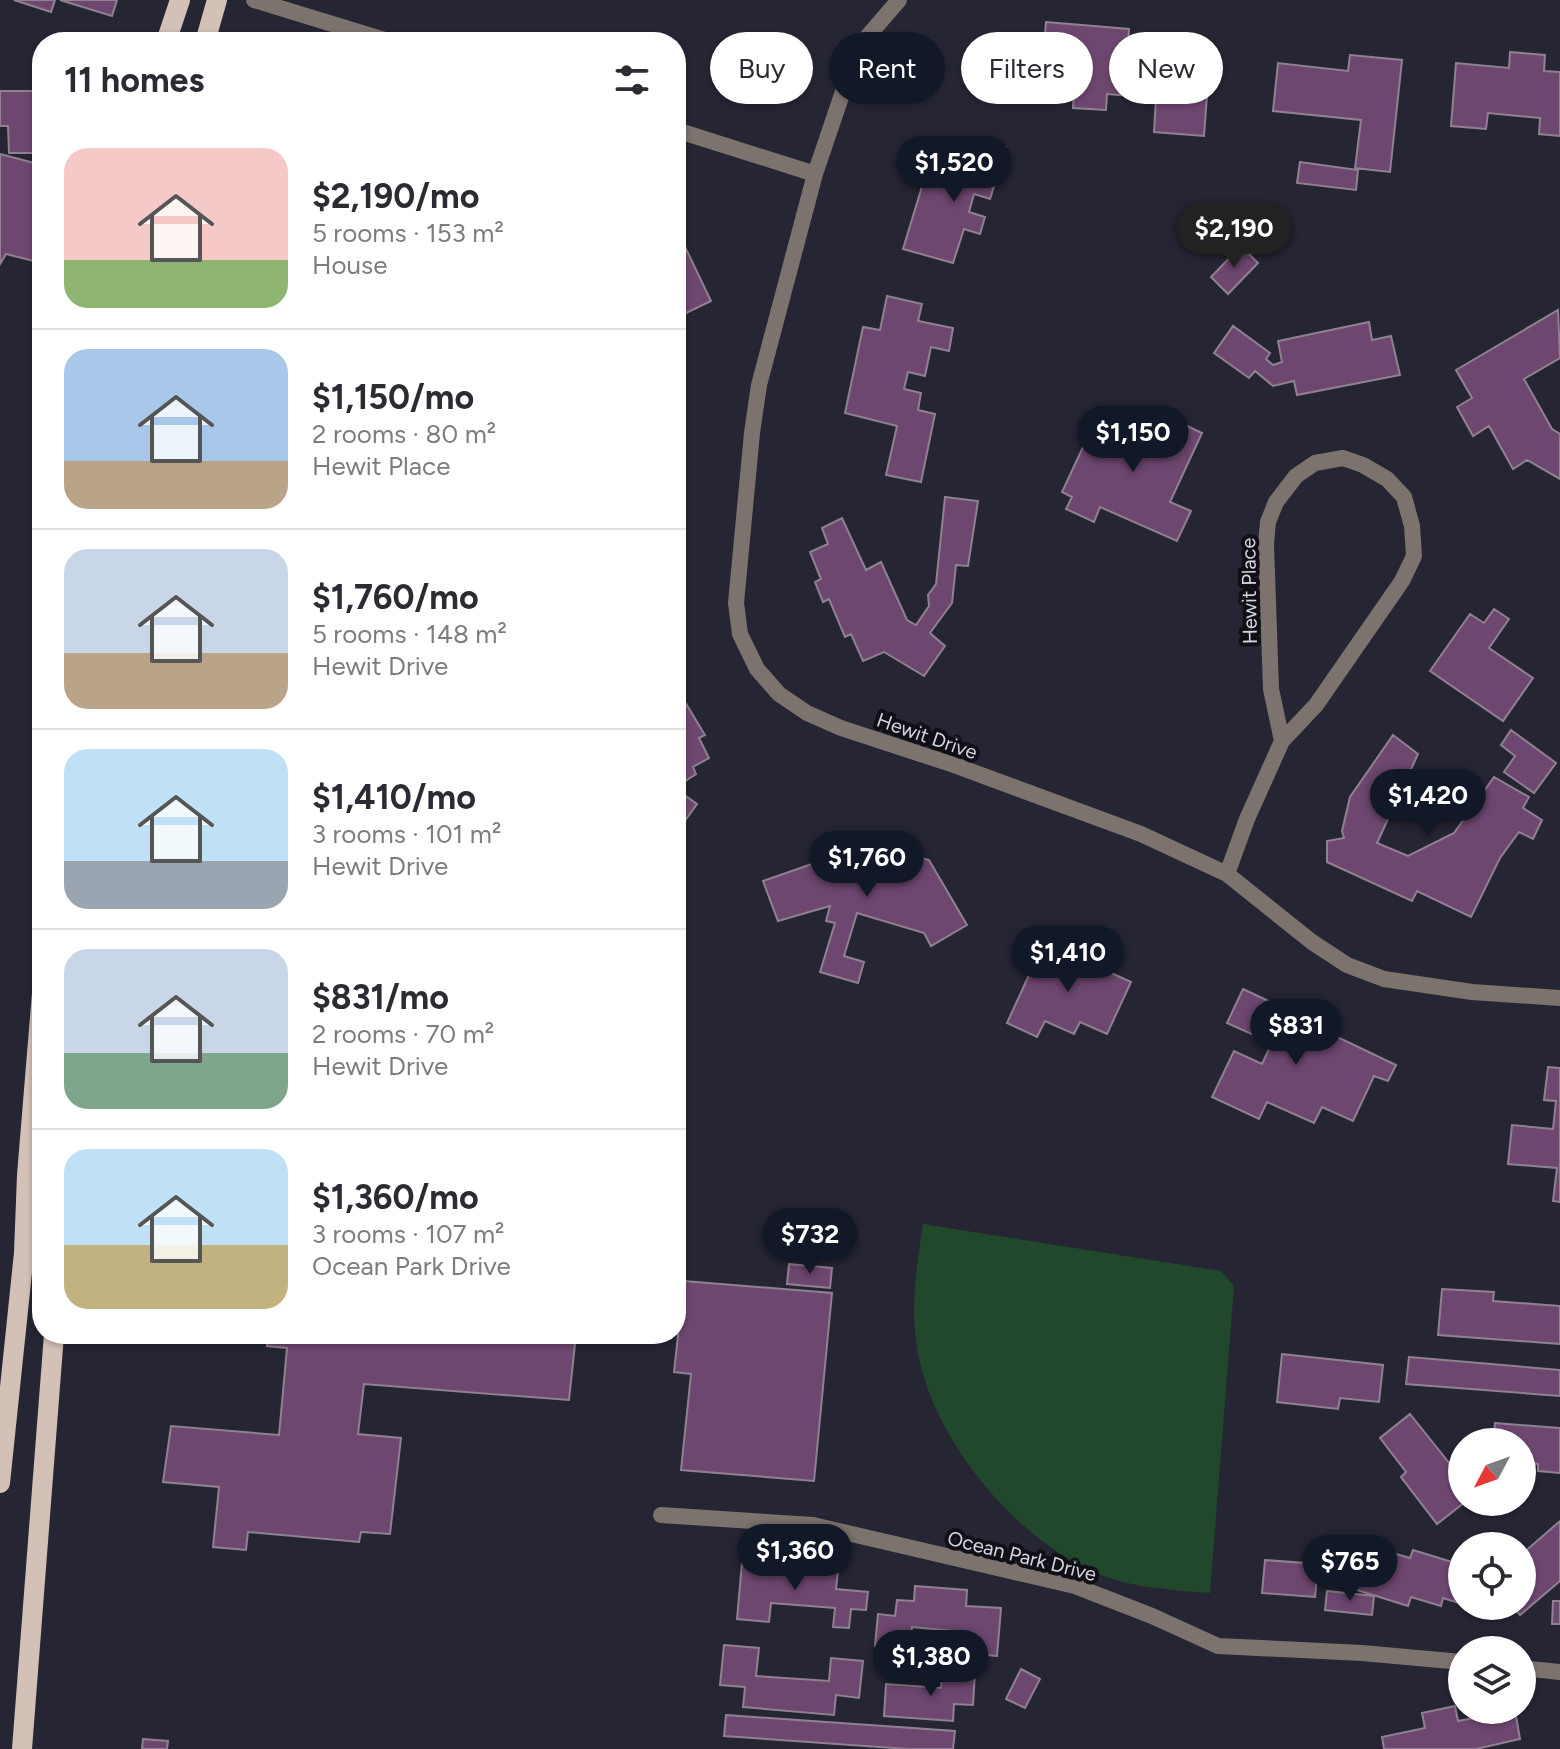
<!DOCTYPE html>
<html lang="en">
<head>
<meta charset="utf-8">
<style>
	:root { --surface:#fff; --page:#f7f7f7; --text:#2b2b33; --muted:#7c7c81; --line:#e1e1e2; --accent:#111827 }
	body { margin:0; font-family:Figtree,sans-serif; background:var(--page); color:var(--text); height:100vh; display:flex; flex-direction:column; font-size:30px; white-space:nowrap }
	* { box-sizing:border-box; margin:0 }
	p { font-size:26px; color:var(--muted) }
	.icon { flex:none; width:44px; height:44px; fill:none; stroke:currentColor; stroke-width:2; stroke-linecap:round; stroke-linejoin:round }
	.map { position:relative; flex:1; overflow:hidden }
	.details { position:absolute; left:32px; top:32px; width:654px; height:1312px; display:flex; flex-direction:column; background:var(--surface); border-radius:32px; box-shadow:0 2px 6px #0004 }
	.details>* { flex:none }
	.guide { position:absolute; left:710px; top:32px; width:730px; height:72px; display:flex; gap:16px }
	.needle { width:52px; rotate:229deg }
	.buttons { position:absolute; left:1448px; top:1428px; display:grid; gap:16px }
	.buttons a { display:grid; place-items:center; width:88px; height:88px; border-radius:50%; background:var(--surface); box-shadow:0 2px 6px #0004; font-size:40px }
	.price { position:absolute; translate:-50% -68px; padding:0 18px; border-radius:28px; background:var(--accent); color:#fff; font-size:26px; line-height:52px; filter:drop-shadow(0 2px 4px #0008) }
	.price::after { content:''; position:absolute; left:50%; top:48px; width:24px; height:18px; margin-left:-12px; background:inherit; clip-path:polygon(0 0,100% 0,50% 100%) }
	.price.current { background:#222; color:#fff }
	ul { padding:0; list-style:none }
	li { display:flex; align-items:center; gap:24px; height:200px; padding:0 32px }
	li+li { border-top:2px solid var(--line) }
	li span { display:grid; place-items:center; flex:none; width:224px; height:160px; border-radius:24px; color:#555 }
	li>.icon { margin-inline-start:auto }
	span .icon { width:96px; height:96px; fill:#fffc; stroke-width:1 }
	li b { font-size:34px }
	h2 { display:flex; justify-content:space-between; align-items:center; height:96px; padding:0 32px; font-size:34px }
	.tag { padding:0 28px; border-radius:36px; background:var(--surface); box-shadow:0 2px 6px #0004; font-size:28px; line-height:72px }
	.tag.current { background:var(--accent); color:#fff }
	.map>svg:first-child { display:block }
	.green { fill:#21472c }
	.building { fill:#6e4770; stroke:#908191; stroke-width:2 }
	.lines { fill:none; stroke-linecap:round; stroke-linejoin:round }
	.street { stroke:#7c736f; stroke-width:16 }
	.primary { stroke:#d3c1b7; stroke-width:20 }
	.labels { text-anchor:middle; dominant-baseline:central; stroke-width:8; stroke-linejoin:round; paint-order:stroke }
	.street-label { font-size:20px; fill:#d5d5df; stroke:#100f16 }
</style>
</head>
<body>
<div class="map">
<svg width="1560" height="1749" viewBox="0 0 1560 1749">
	<rect width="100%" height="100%" fill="#262534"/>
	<path class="green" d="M 923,1224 L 1221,1271 L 1234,1286 L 1210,1593 C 1166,1590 1119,1587 1079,1565 C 1003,1524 926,1428 916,1340 C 911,1301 917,1262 923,1224 Z"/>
	<path class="building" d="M 14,0 L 55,0 L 51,12 Z
		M 60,0 L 117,0 L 112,16 Z
		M 1046,22 L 1129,29 L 1128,46 L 1144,47 L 1143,64 L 1161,65 L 1161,53 L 1186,54 L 1185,67 L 1209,69 L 1204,136 L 1154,132 L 1156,98 L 1107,94 L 1106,110 L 1073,108 L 1074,92 L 1057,89 L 1059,74 L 1026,71 L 1028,45 L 1044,46 Z
		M 1510,52 L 1545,55 L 1544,71 L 1560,72 L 1560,136 L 1539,134 L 1540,118 L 1488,113 L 1486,129 L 1451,126 L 1456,63 L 1509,68 Z
		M 1350,55 L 1402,60 L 1390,172 L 1355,168 L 1361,120 L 1273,111 L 1278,63 L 1348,71 Z
		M 0,91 L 42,91 L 42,153 L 9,153 L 8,126 L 0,126 Z
		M 972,137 L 1006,147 L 990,199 L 974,194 L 969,212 L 985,217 L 980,234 L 964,229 L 953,263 L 903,249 L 924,180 L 956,189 Z
		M 0,154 L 42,165 L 42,263 L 6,254 L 0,264 Z
		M 1300,162 L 1358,170 L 1356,190 L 1297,183 Z
		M 676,228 L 711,301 L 676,318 Z
		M 1241,246 L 1258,263 L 1228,294 L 1211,277 Z
		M 887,296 L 922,304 L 918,321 L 953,328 L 949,351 L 931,347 L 925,376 L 908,372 L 904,389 L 921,393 L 918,410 L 935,414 L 921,482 L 886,475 L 897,426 L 845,413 L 863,327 L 880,330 Z
		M 1558,310 L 1560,358 L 1524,379 L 1552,429 L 1560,434 L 1560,479 L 1527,460 L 1513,469 L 1489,426 L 1473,436 L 1457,407 L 1472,398 L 1456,370 Z
		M 1369,322 L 1372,340 L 1391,336 L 1400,375 L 1297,395 L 1294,381 L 1273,386 L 1255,371 L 1249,378 L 1214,353 L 1233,326 L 1270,353 L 1266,359 L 1273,365 L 1282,362 L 1278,341 Z
		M 1105,411 L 1164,438 L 1173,419 L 1202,433 L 1170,502 L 1191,511 L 1177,541 L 1100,507 L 1094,522 L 1066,509 L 1072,497 L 1062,492 L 1090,432 L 1095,434 Z
		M 945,497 L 978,501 L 968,566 L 956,565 L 952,603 L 930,633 L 945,646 L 924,676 L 884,652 L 863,661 L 851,634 L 845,637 L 829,599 L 823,602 L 815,582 L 821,579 L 810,552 L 828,544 L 822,528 L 842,518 L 866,570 L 881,562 L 907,620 L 916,625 L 929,606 L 928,595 L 936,584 Z
		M 1494,609 L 1509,619 L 1489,648 L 1533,678 L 1503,721 L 1430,671 L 1470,614 L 1484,623 Z
		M 676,687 L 705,735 L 699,738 L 709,758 L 693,767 L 696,774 L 676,787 Z
		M 1511,730 L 1556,763 L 1534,793 L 1504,772 L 1515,756 L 1501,745 Z
		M 1393,735 L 1418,754 L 1377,843 L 1408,856 L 1454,833 L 1494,777 L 1529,797 L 1523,808 L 1542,820 L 1533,839 L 1519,832 L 1500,858 L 1471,917 L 1417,891 L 1412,901 L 1327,862 L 1327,841 L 1344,838 L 1342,831 L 1350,797 Z
		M 676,789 L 697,804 L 677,832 L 676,831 Z
		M 872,843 L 929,860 L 967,925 L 931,946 L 924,933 L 857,913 L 844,956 L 864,962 L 858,983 L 820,972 L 835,923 L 826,921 L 830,906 L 778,921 L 763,881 Z
		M 1044,942 L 1131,982 L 1107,1034 L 1080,1022 L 1074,1034 L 1045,1021 L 1037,1037 L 1007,1023 Z
		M 1243,989 L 1290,1011 L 1282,1027 L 1298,1034 L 1304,1021 L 1396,1065 L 1388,1081 L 1374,1076 L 1353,1121 L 1322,1107 L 1314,1123 L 1267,1102 L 1259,1119 L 1212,1097 L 1234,1051 L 1262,1064 L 1272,1043 L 1227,1023 Z
		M 1548,1067 L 1560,1068 L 1560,1202 L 1553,1201 L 1557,1168 L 1508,1164 L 1512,1125 L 1553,1129 L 1556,1101 L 1544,1100 Z
		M 789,1264 L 832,1268 L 830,1288 L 787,1284 Z
		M 684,1281 L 832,1293 L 814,1481 L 681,1470 L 691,1374 L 674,1372 Z
		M 1442,1289 L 1494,1292 L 1493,1301 L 1560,1306 L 1560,1344 L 1438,1335 Z
		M 268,1334 L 576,1334 L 569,1400 L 364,1384 L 358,1434 L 401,1438 L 390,1534 L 361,1532 L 359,1542 L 248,1532 L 246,1550 L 213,1547 L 219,1487 L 163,1482 L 171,1426 L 279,1435 L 287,1348 L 267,1346 Z
		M 1282,1354 L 1383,1365 L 1379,1402 L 1340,1398 L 1338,1409 L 1277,1402 Z
		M 1409,1357 L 1560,1370 L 1560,1396 L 1406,1384 Z
		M 1410,1414 L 1462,1479 L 1462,1502 L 1465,1502 L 1437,1524 L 1401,1477 L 1406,1472 L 1380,1438 Z
		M 1495,1423 L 1560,1428 L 1560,1473 L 1538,1471 L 1538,1464 L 1522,1463 L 1522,1442 L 1493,1442 Z
		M 1560,1521 L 1560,1581 L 1520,1615 L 1513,1606 L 1522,1606 L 1522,1554 Z
		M 1354,1542 L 1410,1558 L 1413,1550 L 1462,1565 L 1462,1604 L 1443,1598 L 1441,1606 L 1411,1597 L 1408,1606 L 1341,1585 Z
		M 1265,1560 L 1318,1564 L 1315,1597 L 1262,1593 Z
		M 742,1563 L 838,1571 L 836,1589 L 868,1592 L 866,1610 L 851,1609 L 849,1628 L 833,1627 L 835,1608 L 771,1603 L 769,1622 L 737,1619 Z
		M 915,1586 L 967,1590 L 966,1606 L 1001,1608 L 997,1656 L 962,1653 L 964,1632 L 912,1627 L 910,1648 L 875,1646 L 878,1614 L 895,1616 L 897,1600 L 914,1601 Z
		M 1327,1591 L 1374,1596 L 1372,1615 L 1325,1610 Z
		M 1553,1601 L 1560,1601 L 1560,1624 L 1552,1624 Z
		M 724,1645 L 759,1648 L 756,1676 L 829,1681 L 831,1658 L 863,1661 L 859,1698 L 836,1695 L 834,1715 L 743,1707 L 745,1687 L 720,1685 Z
		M 1021,1669 L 1040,1679 L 1025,1708 L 1006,1699 Z
		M 943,1671 L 975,1673 L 973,1705 L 954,1704 L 953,1721 L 884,1716 L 886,1684 L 941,1688 Z
		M 1455,1706 L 1458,1721 L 1515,1710 L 1520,1739 L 1476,1749 L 1384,1749 L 1382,1737 L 1425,1728 L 1422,1713 Z
		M 726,1715 L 955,1731 L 953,1749 L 908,1749 L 724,1736 Z
		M 143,1739 L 168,1741 L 167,1749 L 142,1749 Z"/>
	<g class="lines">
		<path class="street" d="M 254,0 L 391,42
			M 899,0 L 867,37 L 853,62 L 815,174 L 759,385 L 752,433 L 736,603 L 740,634 L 757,669 L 779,694 L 807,713 L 841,728 L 954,765 L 1141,834 L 1227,874 L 1312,942 L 1347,965 L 1384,979 L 1472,992 L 1560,998
			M 676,130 L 815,174
			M 1227,874 L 1247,819 L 1282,741 L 1316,705 L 1402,581 L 1414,556 L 1412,526 L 1404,497 L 1387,479 L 1363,465 L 1343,458 L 1315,463 L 1296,476 L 1276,502 L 1268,522 L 1266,544 L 1271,689 L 1282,741
			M 661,1515 L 813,1525 L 1075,1586 L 1152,1616 L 1218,1646 L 1362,1653 L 1462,1662
			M 1522,1668 L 1560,1672"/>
		<path class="primary" d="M 166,42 L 180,0
			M 205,42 L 217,0
			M 0,1483 L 24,1253 L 27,1175 L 42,993
			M 22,1749 L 54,1334"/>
	</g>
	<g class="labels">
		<g class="street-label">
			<text transform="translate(1249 591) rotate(-91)">Hewit Place</text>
			<text transform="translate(927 736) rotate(19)">Hewit Drive</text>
			<text transform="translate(1022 1556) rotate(14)">Ocean Park Drive</text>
		</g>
	</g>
</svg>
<div class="buttons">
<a><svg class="needle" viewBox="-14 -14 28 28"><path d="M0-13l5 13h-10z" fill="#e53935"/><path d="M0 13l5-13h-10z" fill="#7c7c81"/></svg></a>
<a><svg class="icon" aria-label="locate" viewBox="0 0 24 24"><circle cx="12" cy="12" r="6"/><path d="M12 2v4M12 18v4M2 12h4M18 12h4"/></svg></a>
<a><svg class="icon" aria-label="layers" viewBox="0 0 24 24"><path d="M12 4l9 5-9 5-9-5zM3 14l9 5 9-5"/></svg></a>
</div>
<b class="price" style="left:954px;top:204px">$1,520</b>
<b class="price current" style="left:1234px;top:270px">$2,190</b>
<b class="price" style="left:1133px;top:474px">$1,150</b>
<b class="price" style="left:1428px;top:837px">$1,420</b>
<b class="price" style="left:867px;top:899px">$1,760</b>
<b class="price" style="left:1068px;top:994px">$1,410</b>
<b class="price" style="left:1296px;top:1067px">$831</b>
<b class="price" style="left:810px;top:1276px">$732</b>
<b class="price" style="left:795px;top:1592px">$1,360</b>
<b class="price" style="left:1350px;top:1603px">$765</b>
<b class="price" style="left:931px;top:1698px">$1,380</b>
<div class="guide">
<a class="tag">Buy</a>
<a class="tag current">Rent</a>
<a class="tag">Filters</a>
<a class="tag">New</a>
</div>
<section class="details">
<h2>11 homes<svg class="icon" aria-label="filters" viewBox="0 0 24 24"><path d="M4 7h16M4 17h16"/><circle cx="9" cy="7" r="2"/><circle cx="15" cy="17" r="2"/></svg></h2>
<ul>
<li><span style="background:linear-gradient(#f6c9c9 70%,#8fb573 0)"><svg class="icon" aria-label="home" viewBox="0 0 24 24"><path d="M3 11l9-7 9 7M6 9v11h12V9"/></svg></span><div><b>$2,190/mo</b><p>5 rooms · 153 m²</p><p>House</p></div></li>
<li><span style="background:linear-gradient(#a9c7e8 70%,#b9a48a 0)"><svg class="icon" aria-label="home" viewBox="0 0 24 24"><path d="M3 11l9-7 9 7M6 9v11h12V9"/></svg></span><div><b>$1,150/mo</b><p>2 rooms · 80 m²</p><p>Hewit Place</p></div></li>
<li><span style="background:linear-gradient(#c9d6e8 65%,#b9a48a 0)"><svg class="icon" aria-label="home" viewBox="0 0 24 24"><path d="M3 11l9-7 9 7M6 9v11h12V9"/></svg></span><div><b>$1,760/mo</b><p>5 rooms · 148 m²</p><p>Hewit Drive</p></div></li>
<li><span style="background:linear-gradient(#bfe0f5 70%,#9aa5b1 0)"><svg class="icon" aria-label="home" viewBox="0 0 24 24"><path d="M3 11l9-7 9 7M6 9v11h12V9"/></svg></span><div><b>$1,410/mo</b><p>3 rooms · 101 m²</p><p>Hewit Drive</p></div></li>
<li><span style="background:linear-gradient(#c9d6e8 65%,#7fa58c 0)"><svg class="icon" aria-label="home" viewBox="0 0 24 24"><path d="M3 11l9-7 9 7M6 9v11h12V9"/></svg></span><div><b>$831/mo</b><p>2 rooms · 70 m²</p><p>Hewit Drive</p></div></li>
<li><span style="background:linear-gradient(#bfe0f5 60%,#c2b280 0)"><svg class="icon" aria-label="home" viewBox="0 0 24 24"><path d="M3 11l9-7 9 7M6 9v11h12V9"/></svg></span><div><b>$1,360/mo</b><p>3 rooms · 107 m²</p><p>Ocean Park Drive</p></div></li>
</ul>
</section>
</div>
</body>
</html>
